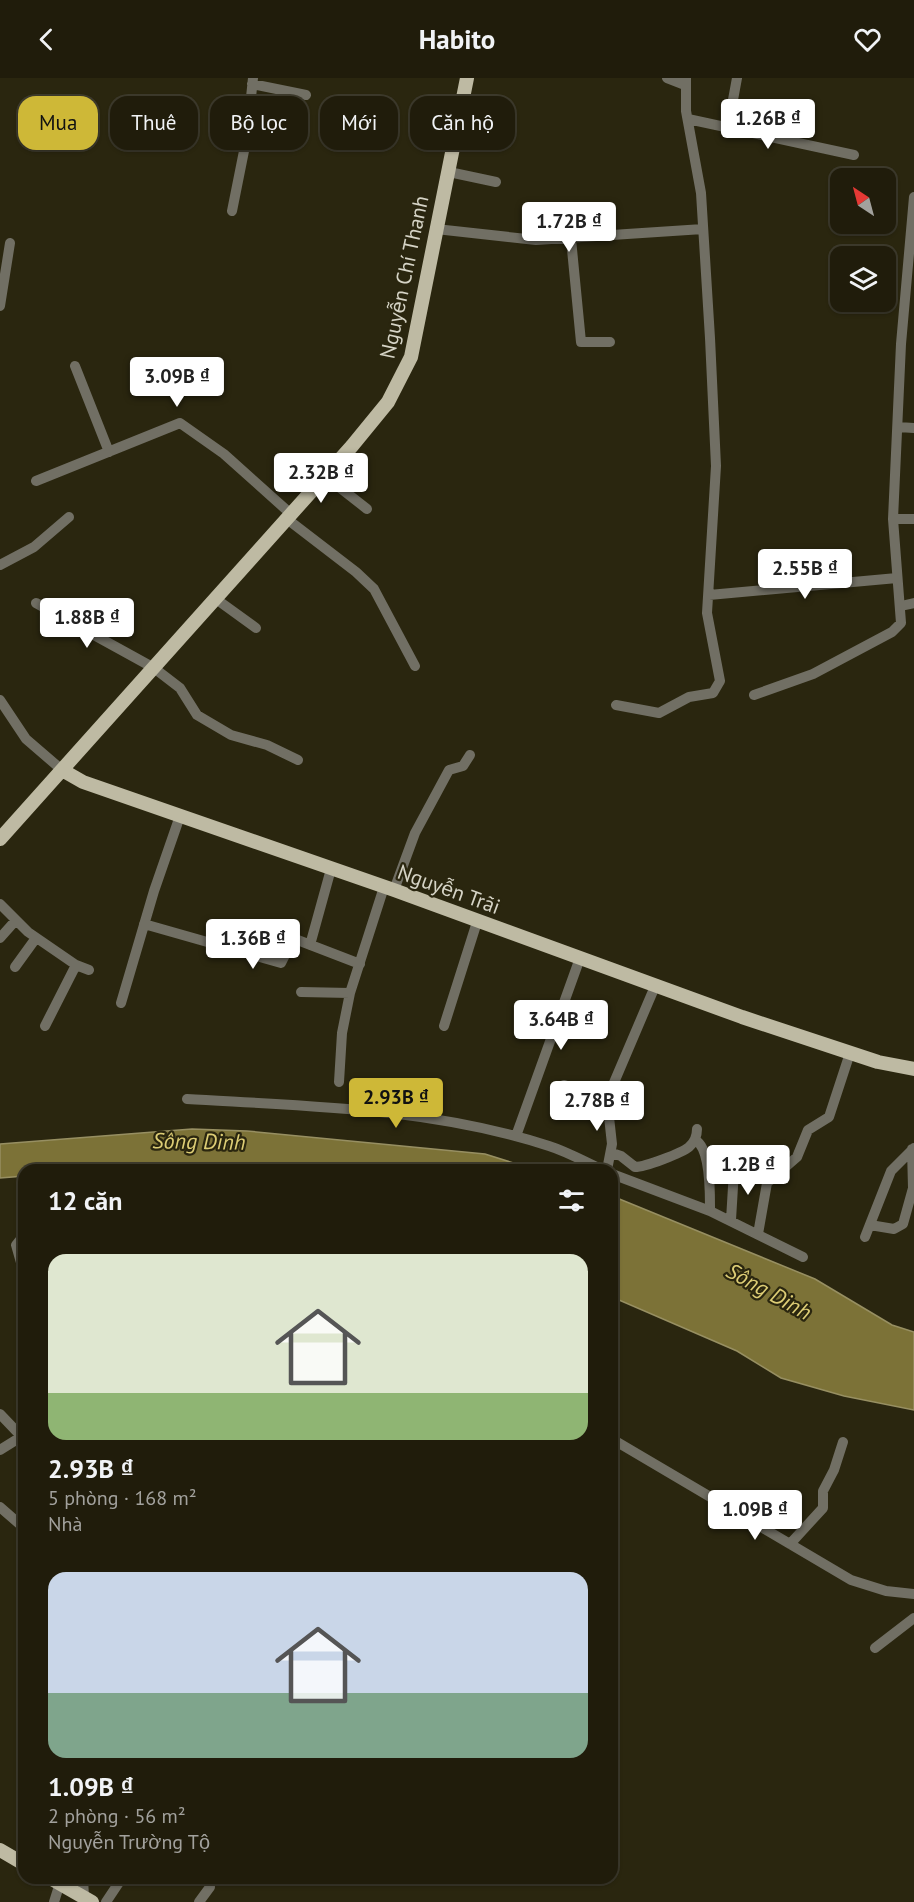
<!DOCTYPE html>
<html lang="vi">
<head>
<meta charset="utf-8">
<style>
	:root { --surface:#201c0b; --page:#2d2919; --text:#f1f3f6; --muted:#a2a19d; --line:#3d3a2c; --accent:#ceb837 }
	body { margin:0; font-family:"PT Sans",sans-serif; background:var(--page); color:var(--text); height:100vh; display:flex; flex-direction:column; font-size:22px; white-space:nowrap }
	* { box-sizing:border-box; margin:0 }
	p { font-size:20px; color:var(--muted) }
	.icon { flex:none; width:33px; height:33px; fill:none; stroke:currentColor; stroke-width:2; stroke-linecap:round; stroke-linejoin:round }
	.map { position:relative; flex:1; overflow:hidden }
	.details { position:absolute; left:18px; top:1086px; width:600px; height:720px; display:flex; flex-direction:column; background:var(--surface); border-radius:18px; box-shadow:0 2px 4px #0004,0 0 0 2px var(--line) }
	.details>* { flex:none }
	.guide { position:absolute; left:18px; top:18px; width:600px; height:54px; display:flex; gap:12px }
	.needle { width:39px; rotate:324deg }
	.fabs { position:absolute; left:830px; top:90px; display:grid; gap:12px }
	.fabs a { display:grid; place-items:center; width:66px; height:66px; border-radius:12px; background:var(--surface); box-shadow:0 2px 4px #0004,0 0 0 2px var(--line); font-size:30px }
	.price { position:absolute; translate:-50% -51px; padding:0 14px; border-radius:6px; background:#fff; color:#222; font-size:20px; line-height:39px; filter:drop-shadow(0 2px 3px #0008) }
	.price::after { content:''; position:absolute; left:50%; top:36px; width:18px; height:14px; margin-left:-9px; background:inherit; clip-path:polygon(0 0,100% 0,50% 100%) }
	.price.selected { background:var(--accent); color:#111 }
	ul { padding:0; list-style:none }
	li { display:grid; align-content:center; gap:12px; height:318px; padding:0 30px }
	li span { display:grid; place-items:center; height:186px; border-radius:18px; color:#555 }
	li>.icon { margin-inline-start:auto }
	span .icon { width:108px; height:108px; fill:#fffc; stroke-width:1 }
	li b { font-size:26px }
	h2 { display:flex; justify-content:space-between; align-items:center; height:72px; padding:0 30px; font-size:26px }
	.tag { padding:0 21px; border-radius:18px; background:var(--surface); box-shadow:0 2px 4px #0004,0 0 0 2px var(--line); font-size:21px; line-height:54px }
	.tag.selected { background:var(--accent); color:#111 }
	header { display:flex; justify-content:space-between; align-items:center; height:78px; padding:0 30px; background:var(--surface); font-size:27px; font-weight:600 }
	.map>svg:first-child { display:block }
	.water { fill:#7c7237; stroke:#978f62; stroke-width:1.5 }
	.lines { fill:none; stroke-linecap:round; stroke-linejoin:round }
	.minor { stroke:#716f64; stroke-width:10 }
	.major { stroke:#bebaa3; stroke-width:14 }
	.labels { text-anchor:middle; dominant-baseline:central; stroke-width:4.5; stroke-linejoin:round; paint-order:stroke }
	.street-label { font-size:21px; fill:#d6d4c6; stroke:#2a260f }
	.water-label { font-size:22px; font-style:italic; fill:#ddcd75; stroke:#2a260f }
</style>
</head>
<body>
<header><svg class="icon" aria-label="back" viewBox="0 0 24 24"><path d="M15 5l-7 7 7 7"/></svg>Habito<svg class="icon" aria-label="heart" viewBox="0 0 24 24"><path d="M12 20l-8-8c-3-5 5-10 8-4 3-6 11-1 8 4z"/></svg></header>
<div class="map">
<svg width="914" height="1824" viewBox="0 0 914 1824">
	<rect width="100%" height="100%" fill="#2a260f"/>
	<path class="water" d="M 192,1051 L 247,1053 L 485,1076 L 536,1092 L 24,1092 L 24,1098 L 0,1100 L 0,1066 Z
		M 612,1118 L 815,1201 L 892,1247 L 914,1254 L 914,1332 L 844,1318 L 781,1300 L 737,1273 L 612,1219 Z"/>
	<g class="lines">
		<path class="minor" d="M 667,0 L 685,7
			M 252,6 L 306,17
			M 688,41 L 854,77
			M 728,49 L 737,0
			M 449,94 L 496,104
			M 232,133 L 247,58 L 253,0
			M 436,151 L 536,162 L 703,151
			M 571,161 L 581,264 L 610,264
			M 0,228 L 10,165
			M 75,288 L 109,374
			M 898,349 L 914,350
			M 325,398 L 367,431
			M 36,403 L 180,345 L 224,376 L 291,436
			M 287,441 L 356,494 L 374,511 L 415,588
			M 893,441 L 914,441
			M 0,487 L 34,469 L 69,439
			M 709,517 L 897,500
			M 216,521 L 256,550
			M 36,525 L 154,590 L 180,610 L 197,637 L 231,657 L 267,667 L 298,682
			M 901,528 L 914,525
			M 754,617 L 813,596 L 892,554 L 901,545 L 893,441 L 901,266 L 914,119
			M 0,622 L 26,661 L 62,692
			M 616,627 L 659,635 L 689,619 L 713,615 L 720,603 L 707,535 L 716,388 L 710,260 L 701,115 L 686,33 L 686,0
			M 394,812 L 415,755 L 449,692 L 463,688 L 470,677
			M 0,826 L 28,854 L 76,887 L 45,948
			M 144,846 L 281,885 L 292,863 L 295,861 L 360,886
			M 0,860 L 16,842
			M 310,867 L 331,791
			M 76,887 L 89,892
			M 15,889 L 36,860
			M 301,914 L 350,915
			M 121,925 L 154,813 L 180,738
			M 444,948 L 477,844
			M 339,1004 L 342,955 L 350,915 L 384,809
			M 564,1007 L 607,1021
			M 187,1021 C 308,1028 433,1030 549,1068 C 568,1074 585,1084 603,1092
			M 516,1058 L 580,880
			M 695,1062 C 711,1070 710,1116 710,1133
			M 612,1075 L 621,1078 L 635,1089 C 645,1089 682,1075 689,1069 C 695,1064 697,1058 697,1051
			M 607,1092 L 612,1066 L 607,1021 L 656,906
			M 612,1096 L 710,1133 L 803,1179
			M 731,1142 L 734,1092 L 762,1092
			M 870,1147 L 894,1151 L 903,1146 L 913,1110 L 912,1071
			M 758,1156 L 767,1105 L 797,1079 L 808,1052 L 829,1039 L 850,975
			M 24,1157 L 16,1167 L 24,1195
			M 865,1159 L 891,1093 L 914,1070
			M 24,1234 L 24,1247
			M 0,1336 L 21,1358
			M 612,1361 L 851,1502 L 886,1513 L 914,1516
			M 0,1372 L 24,1357
			M 0,1429 L 24,1450
			M 790,1466 L 823,1430 L 823,1413 L 834,1392 L 843,1364
			M 875,1570 L 914,1540
			M 83,1800 L 84,1819
			M 54,1824 L 60,1805
			M 106,1824 L 122,1800
			M 199,1824 L 210,1809"/>
		<path class="major" d="M 62,692 L 83,704 L 394,812 L 742,939 L 878,984 L 914,991
			M 0,761 L 352,368 L 388,324 L 411,279 L 467,0
			M 0,1772 L 24,1786
			M 50,1800 L 92,1824"/>
	</g>
	<g class="labels">
		<g class="street-label">
			<text transform="translate(404 199) rotate(-78)">Nguyễn Chí Thanh</text>
			<text transform="translate(449 811) rotate(20)">Nguyễn Trãi</text>
		</g>
		<g class="water-label">
			<text transform="translate(199 1063) rotate(1)">Sông Dinh</text>
			<text transform="translate(769 1213) rotate(29)">Sông Dinh</text>
		</g>
	</g>
</svg>
<div class="fabs">
<a><svg class="needle" viewBox="-14 -14 28 28"><path d="M0-13l5 13h-10z" fill="#e53935"/><path d="M0 13l5-13h-10z" fill="#a2a19d"/></svg></a>
<a><svg class="icon" aria-label="layers" viewBox="0 0 24 24"><path d="M12 4l9 5-9 5-9-5zM3 14l9 5 9-5"/></svg></a>
</div>
<b class="price" style="left:768px;top:72px">1.26B ₫</b>
<b class="price" style="left:569px;top:175px">1.72B ₫</b>
<b class="price" style="left:177px;top:330px">3.09B ₫</b>
<b class="price" style="left:321px;top:426px">2.32B ₫</b>
<b class="price" style="left:805px;top:522px">2.55B ₫</b>
<b class="price" style="left:87px;top:571px">1.88B ₫</b>
<b class="price" style="left:253px;top:892px">1.36B ₫</b>
<b class="price" style="left:561px;top:973px">3.64B ₫</b>
<b class="price selected" style="left:396px;top:1051px">2.93B ₫</b>
<b class="price" style="left:597px;top:1054px">2.78B ₫</b>
<b class="price" style="left:748px;top:1118px">1.2B ₫</b>
<b class="price" style="left:755px;top:1463px">1.09B ₫</b>
<div class="guide">
<a class="tag selected">Mua</a>
<a class="tag">Thuê</a>
<a class="tag">Bộ lọc</a>
<a class="tag">Mới</a>
<a class="tag">Căn hộ</a>
</div>
<section class="details">
<h2>12 căn<svg class="icon" aria-label="filters" viewBox="0 0 24 24"><path d="M4 7h16M4 17h16"/><circle cx="9" cy="7" r="2"/><circle cx="15" cy="17" r="2"/></svg></h2>
<ul>
<li><span style="background:linear-gradient(#dfe7d0 75%,#8fb573 0)"><svg class="icon" aria-label="home" viewBox="0 0 24 24"><path d="M3 11l9-7 9 7M6 9v11h12V9"/></svg></span><div><b>2.93B ₫</b><p>5 phòng · 168 m²</p><p>Nhà</p></div></li>
<li><span style="background:linear-gradient(#c9d6e8 65%,#7fa58c 0)"><svg class="icon" aria-label="home" viewBox="0 0 24 24"><path d="M3 11l9-7 9 7M6 9v11h12V9"/></svg></span><div><b>1.09B ₫</b><p>2 phòng · 56 m²</p><p>Nguyễn Trường Tộ</p></div></li>
</ul>
</section>
</div>
</body>
</html>
